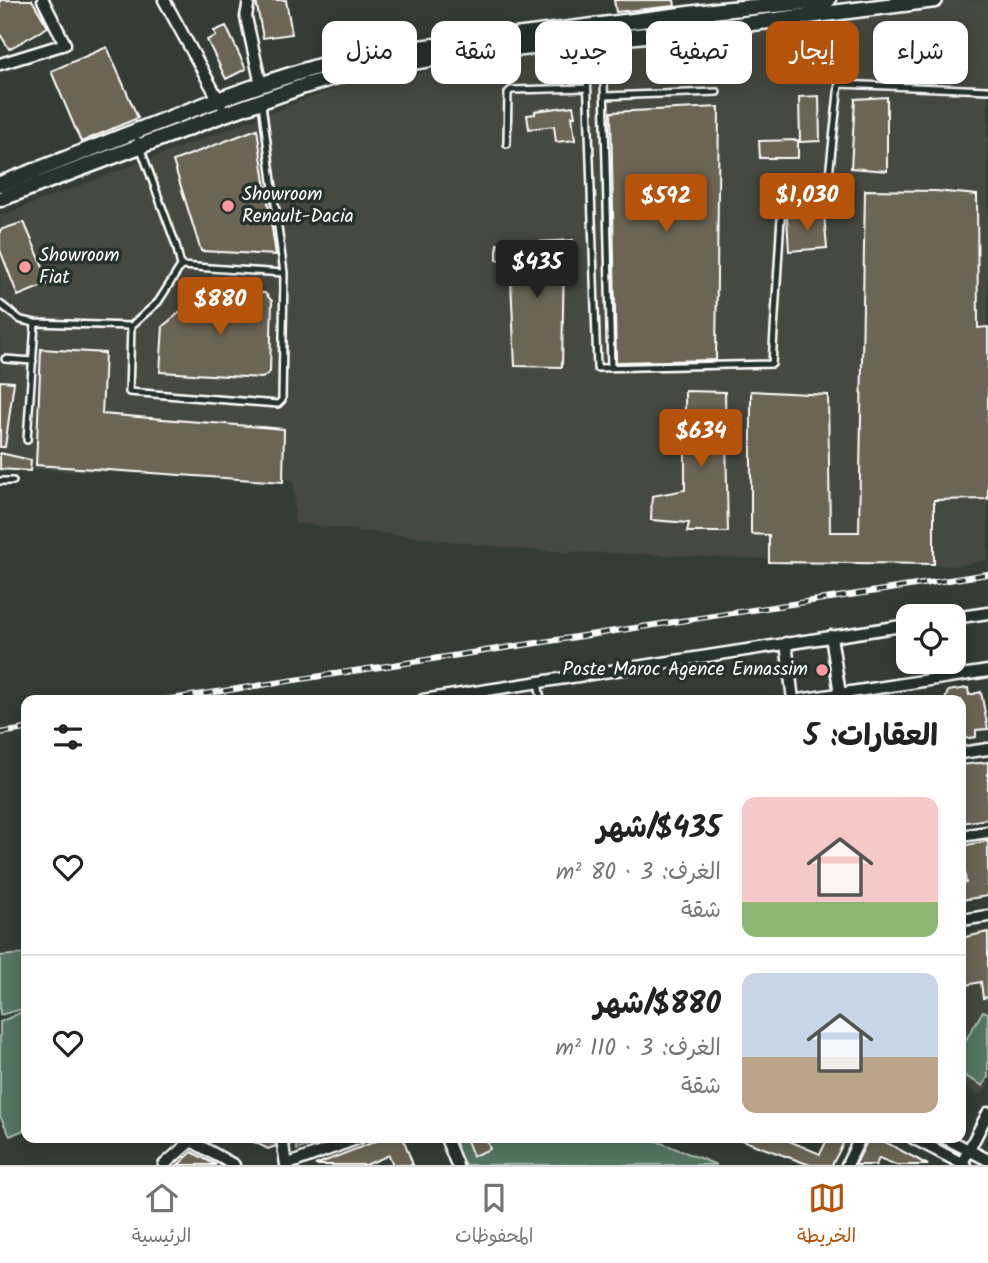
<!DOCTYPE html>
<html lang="ar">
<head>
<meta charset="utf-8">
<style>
	:root { --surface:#fff; --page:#f6f6f6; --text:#222; --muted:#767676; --line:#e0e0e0; --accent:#b45309 }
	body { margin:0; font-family:Kalam,"Playpen Sans Arabic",sans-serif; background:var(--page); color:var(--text); direction:rtl; height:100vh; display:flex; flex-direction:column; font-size:26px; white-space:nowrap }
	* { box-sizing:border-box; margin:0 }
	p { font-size:23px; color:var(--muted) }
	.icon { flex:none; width:38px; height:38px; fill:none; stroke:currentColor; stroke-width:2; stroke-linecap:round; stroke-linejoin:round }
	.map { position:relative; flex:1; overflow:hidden; direction:ltr }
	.panel { position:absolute; left:21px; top:695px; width:945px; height:448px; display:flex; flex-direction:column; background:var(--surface); border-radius:14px; box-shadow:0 4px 18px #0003; direction:rtl }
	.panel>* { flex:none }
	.guide { position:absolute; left:21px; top:21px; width:947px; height:63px; direction:rtl; display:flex; gap:14px }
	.buttons { position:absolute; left:896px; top:604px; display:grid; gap:14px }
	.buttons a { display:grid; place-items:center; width:70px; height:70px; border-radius:14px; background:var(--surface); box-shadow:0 4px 18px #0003; font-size:35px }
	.price { position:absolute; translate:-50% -60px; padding:0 16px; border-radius:7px; background:var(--accent); color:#fff; font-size:23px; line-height:46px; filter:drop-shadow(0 2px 4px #0008) }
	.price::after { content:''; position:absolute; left:50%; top:42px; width:21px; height:16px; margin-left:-10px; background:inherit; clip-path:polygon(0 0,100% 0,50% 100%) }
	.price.on { background:#222; color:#fff }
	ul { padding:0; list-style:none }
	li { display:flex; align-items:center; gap:21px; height:175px; padding:0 28px }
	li+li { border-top:2px solid var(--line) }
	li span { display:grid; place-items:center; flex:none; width:196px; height:140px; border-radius:14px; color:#555 }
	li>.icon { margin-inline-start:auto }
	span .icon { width:84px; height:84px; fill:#fffc; stroke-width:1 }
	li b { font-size:30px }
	h2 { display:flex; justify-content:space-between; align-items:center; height:84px; padding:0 28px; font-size:30px }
	.chip { padding:0 24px; border-radius:14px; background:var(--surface); box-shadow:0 4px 18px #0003; font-size:24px; line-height:63px }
	.chip.on { background:var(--accent); color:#fff }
	.tab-bar { display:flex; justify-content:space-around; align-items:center; height:98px; border-top:2px solid var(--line); background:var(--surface); font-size:19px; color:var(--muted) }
	.tab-bar a { display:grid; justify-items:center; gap:4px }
	.tab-bar .on { color:var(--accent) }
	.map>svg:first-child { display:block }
	.built { fill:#45493f }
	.green { fill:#547660; stroke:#aabab0; stroke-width:2 }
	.building { fill:#6c6555; stroke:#fff; stroke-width:2 }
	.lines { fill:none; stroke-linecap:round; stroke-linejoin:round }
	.lane-casing { stroke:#fff; stroke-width:10 }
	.street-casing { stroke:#fff; stroke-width:15 }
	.secondary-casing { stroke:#fff; stroke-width:19 }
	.lane { stroke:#26332d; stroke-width:5 }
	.street { stroke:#26332d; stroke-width:10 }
	.secondary { stroke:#26332d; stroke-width:14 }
	.rail-casing { stroke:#fff; stroke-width:6 }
	.rail { stroke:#26332d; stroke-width:3.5; stroke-dasharray:10; stroke-linecap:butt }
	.poi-dot { fill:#ff9aa2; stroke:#26332d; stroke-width:2.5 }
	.labels { text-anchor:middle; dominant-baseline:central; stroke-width:7; stroke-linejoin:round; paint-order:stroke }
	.poi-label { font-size:19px; fill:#fff; stroke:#26332d; text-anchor:start }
</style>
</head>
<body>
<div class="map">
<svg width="988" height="1165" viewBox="0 0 988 1165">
	<rect width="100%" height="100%" fill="#343d35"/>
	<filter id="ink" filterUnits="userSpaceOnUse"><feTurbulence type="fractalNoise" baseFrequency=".0143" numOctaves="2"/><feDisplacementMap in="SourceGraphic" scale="14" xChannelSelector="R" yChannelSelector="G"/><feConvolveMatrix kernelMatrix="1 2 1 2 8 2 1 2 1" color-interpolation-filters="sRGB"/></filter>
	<g filter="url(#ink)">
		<path class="built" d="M 852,0 L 988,0 L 988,560 L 954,566 L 528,550 L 295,523 L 294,480 L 0,468 L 0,216 L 344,85 L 477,64 L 608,38 Z
			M 988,930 L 988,1086 L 981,1095 L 961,1084 L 961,934 Z"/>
		<path class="green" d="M 24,954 L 26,965 L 26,1008 L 0,1015 L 0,956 Z
			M 26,1010 L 26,1129 L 10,1136 L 0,1116 L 0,1022 Z
			M 983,1011 L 988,1013 L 988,1077 L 983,1086 L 961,1074 L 961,1048 Z
			M 295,1138 L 330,1138 L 297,1150 Z
			M 444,1138 L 649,1138 L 717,1165 L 453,1165 Z"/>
		<path class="building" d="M 0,0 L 32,0 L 48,27 L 9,49 L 0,34 Z
			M 265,0 L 286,0 L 292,34 L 263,38 L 256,1 Z
			M 614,0 L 674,0 L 675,6 L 616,12 Z
			M 226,26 L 246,69 L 226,79 L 207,40 L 216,36 L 214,31 Z
			M 107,47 L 138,118 L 81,142 L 51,71 Z
			M 819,96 L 820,141 L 800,142 L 799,97 Z
			M 887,97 L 887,171 L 851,168 L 855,99 Z
			M 573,106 L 575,116 L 572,116 L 575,140 L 556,142 L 554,126 L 529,129 L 527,115 L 535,114 L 535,111 Z
			M 719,107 L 716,360 L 616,362 L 611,112 Z
			M 257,129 L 276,255 L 201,251 L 173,161 Z
			M 798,140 L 798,158 L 760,158 L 759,141 Z
			M 865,190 L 935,191 L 977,195 L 978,328 L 988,327 L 988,499 L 934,500 L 934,564 L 769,562 L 769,535 L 751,534 L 751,391 L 828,395 L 830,532 L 859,532 Z
			M 824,214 L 827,248 L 789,251 L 787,217 Z
			M 24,222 L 50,283 L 18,296 L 0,250 L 0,230 Z
			M 573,240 L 574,256 L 564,256 L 562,367 L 515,366 L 510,259 L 497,260 L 497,244 Z
			M 212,290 L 265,293 L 272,301 L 270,372 L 262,378 L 160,372 L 163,326 L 197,298 L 213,303 Z
			M 41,349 L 105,353 L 102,414 L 284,429 L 283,482 L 36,465 Z
			M 0,381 L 14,382 L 5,447 L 0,447 Z
			M 685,391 L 725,392 L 728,532 L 687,532 L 689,523 L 651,520 L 652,496 L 685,490 Z
			M 0,453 L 31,460 L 30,471 L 0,469 Z
			M 968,688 L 969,695 L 981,692 L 988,729 L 976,730 L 976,737 L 961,739 L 961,700 L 945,700 L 948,691 Z
			M 988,762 L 988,819 L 961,823 L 961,765 Z
			M 988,841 L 988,896 L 961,900 L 961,884 L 966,883 L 961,846 Z
			M 988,932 L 988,997 L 983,998 L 981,982 L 961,986 L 961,938 Z
			M 246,1138 L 275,1138 L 276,1146 L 268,1149 Z
			M 384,1138 L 403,1138 L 413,1165 L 393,1165 L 389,1155 L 366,1165 L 315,1165 Z
			M 466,1138 L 486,1138 L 490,1149 L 473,1156 Z
			M 736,1138 L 790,1138 L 789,1141 L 820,1154 L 828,1138 L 846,1138 L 832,1165 L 810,1165 Z
			M 869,1138 L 878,1138 L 928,1165 L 896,1165 L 879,1158 L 876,1165 L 855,1165 Z
			M 192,1152 L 216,1165 L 178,1165 Z"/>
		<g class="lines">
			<g class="lane-casing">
				<path id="lane" d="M 603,42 L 611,368
					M 583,44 L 587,71 L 597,368 L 772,364 L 781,217 L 791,196 L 828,185 L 839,84 L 988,90
					M 604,96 L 717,92
					M 135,133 L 176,245 L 181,266
					M 507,144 L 508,93 L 511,90 L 587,88
					M 0,304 L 21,320 L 35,323 L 131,326 L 158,302 L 181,266 L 284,273
					M 131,326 L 129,392 L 278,404 L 282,400 L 284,273 L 262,104
					M 5,359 L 33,361
					M 27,440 L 35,323
					M 0,481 L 13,481
					M 538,682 L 541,700"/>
			</g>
			<g class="street-casing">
				<path id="street" d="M 164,0 L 221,104
					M 249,0 L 246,17 L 261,85
					M 0,64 L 65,44 L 43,0
					M 954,618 L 988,613
					M 831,636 L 840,694
					M 786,643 L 793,700
					M 423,700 L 908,625
					M 799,700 L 988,671
					M 961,753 L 988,749
					M 961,836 L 988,832
					M 961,920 L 988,916
					M 190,1138 L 191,1141 L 234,1165
					M 282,1138 L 286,1165
					M 446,1138 L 457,1165
					M 913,1138 L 965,1165
					M 945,1138 L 988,1160
					M 164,1165 L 191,1141
					M 286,1165 L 359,1138
					M 847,1165 L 860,1138
					M 961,1165 L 988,1113"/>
			</g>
			<g class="secondary-casing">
				<path id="secondary" d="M 0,184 C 118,140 234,88 355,56 L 720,10 L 828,0
					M 0,199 L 222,115 L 304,86 L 355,71 L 456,55 L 721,27 L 935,0"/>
			</g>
			<use href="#lane" class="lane"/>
			<use href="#street" class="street"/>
			<use href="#secondary" class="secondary"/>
			<g class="rail-casing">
				<path id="rail" d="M 164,700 L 988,574
					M 0,733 L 26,729"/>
			</g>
			<use href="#rail" class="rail"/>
		</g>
	</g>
	<g class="poi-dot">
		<circle cx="228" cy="206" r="7"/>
		<circle cx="25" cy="267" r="7"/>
		<circle cx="822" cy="670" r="7"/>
	</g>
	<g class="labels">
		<g class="poi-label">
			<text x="242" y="195">Showroom<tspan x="242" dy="22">Renault-Dacia</tspan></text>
			<text x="39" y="256">Showroom<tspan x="39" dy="22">Fiat</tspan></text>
			<text x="808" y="670" text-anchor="end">Poste Maroc Agence Ennassim</text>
		</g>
	</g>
</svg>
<div class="buttons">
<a><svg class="icon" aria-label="locate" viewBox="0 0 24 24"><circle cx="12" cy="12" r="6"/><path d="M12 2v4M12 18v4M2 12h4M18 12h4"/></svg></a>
</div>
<b class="price" style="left:807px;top:233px">$1,030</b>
<b class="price" style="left:666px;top:234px">$592</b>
<b class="price on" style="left:537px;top:300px">$435</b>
<b class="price" style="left:220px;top:337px">$880</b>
<b class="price" style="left:701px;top:469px">$634</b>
<div class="guide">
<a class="chip">شراء</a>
<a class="chip on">إيجار</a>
<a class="chip">تصفية</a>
<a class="chip">جديد</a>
<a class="chip">شقة</a>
<a class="chip">منزل</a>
</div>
<section class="panel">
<h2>العقارات: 5<svg class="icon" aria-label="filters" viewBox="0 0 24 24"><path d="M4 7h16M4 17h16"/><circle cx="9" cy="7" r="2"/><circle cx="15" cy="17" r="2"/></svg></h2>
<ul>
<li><span style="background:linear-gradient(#f6c9c9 75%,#8fb573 0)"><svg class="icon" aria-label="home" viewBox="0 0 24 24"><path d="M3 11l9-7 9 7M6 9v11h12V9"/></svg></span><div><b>$435/شهر</b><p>الغرف: 3 · 80 m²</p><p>شقة</p></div><svg class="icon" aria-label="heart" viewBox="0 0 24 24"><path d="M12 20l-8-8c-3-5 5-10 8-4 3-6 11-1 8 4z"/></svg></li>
<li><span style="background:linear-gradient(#c9d6e8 60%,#b9a48a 0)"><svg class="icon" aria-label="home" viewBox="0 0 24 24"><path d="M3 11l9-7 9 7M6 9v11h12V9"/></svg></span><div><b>$880/شهر</b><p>الغرف: 3 · 110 m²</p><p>شقة</p></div><svg class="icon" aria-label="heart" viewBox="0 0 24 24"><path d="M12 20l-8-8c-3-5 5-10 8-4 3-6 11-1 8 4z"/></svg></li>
</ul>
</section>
</div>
<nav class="tab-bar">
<a class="on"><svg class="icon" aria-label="map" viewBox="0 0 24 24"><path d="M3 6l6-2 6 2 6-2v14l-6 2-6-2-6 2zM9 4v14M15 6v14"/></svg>الخريطة</a>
<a><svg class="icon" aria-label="saved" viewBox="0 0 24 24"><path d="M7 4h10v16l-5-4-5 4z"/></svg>المحفوظات</a>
<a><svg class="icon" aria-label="home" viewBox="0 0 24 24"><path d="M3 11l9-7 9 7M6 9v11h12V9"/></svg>الرئيسية</a>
</nav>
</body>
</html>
